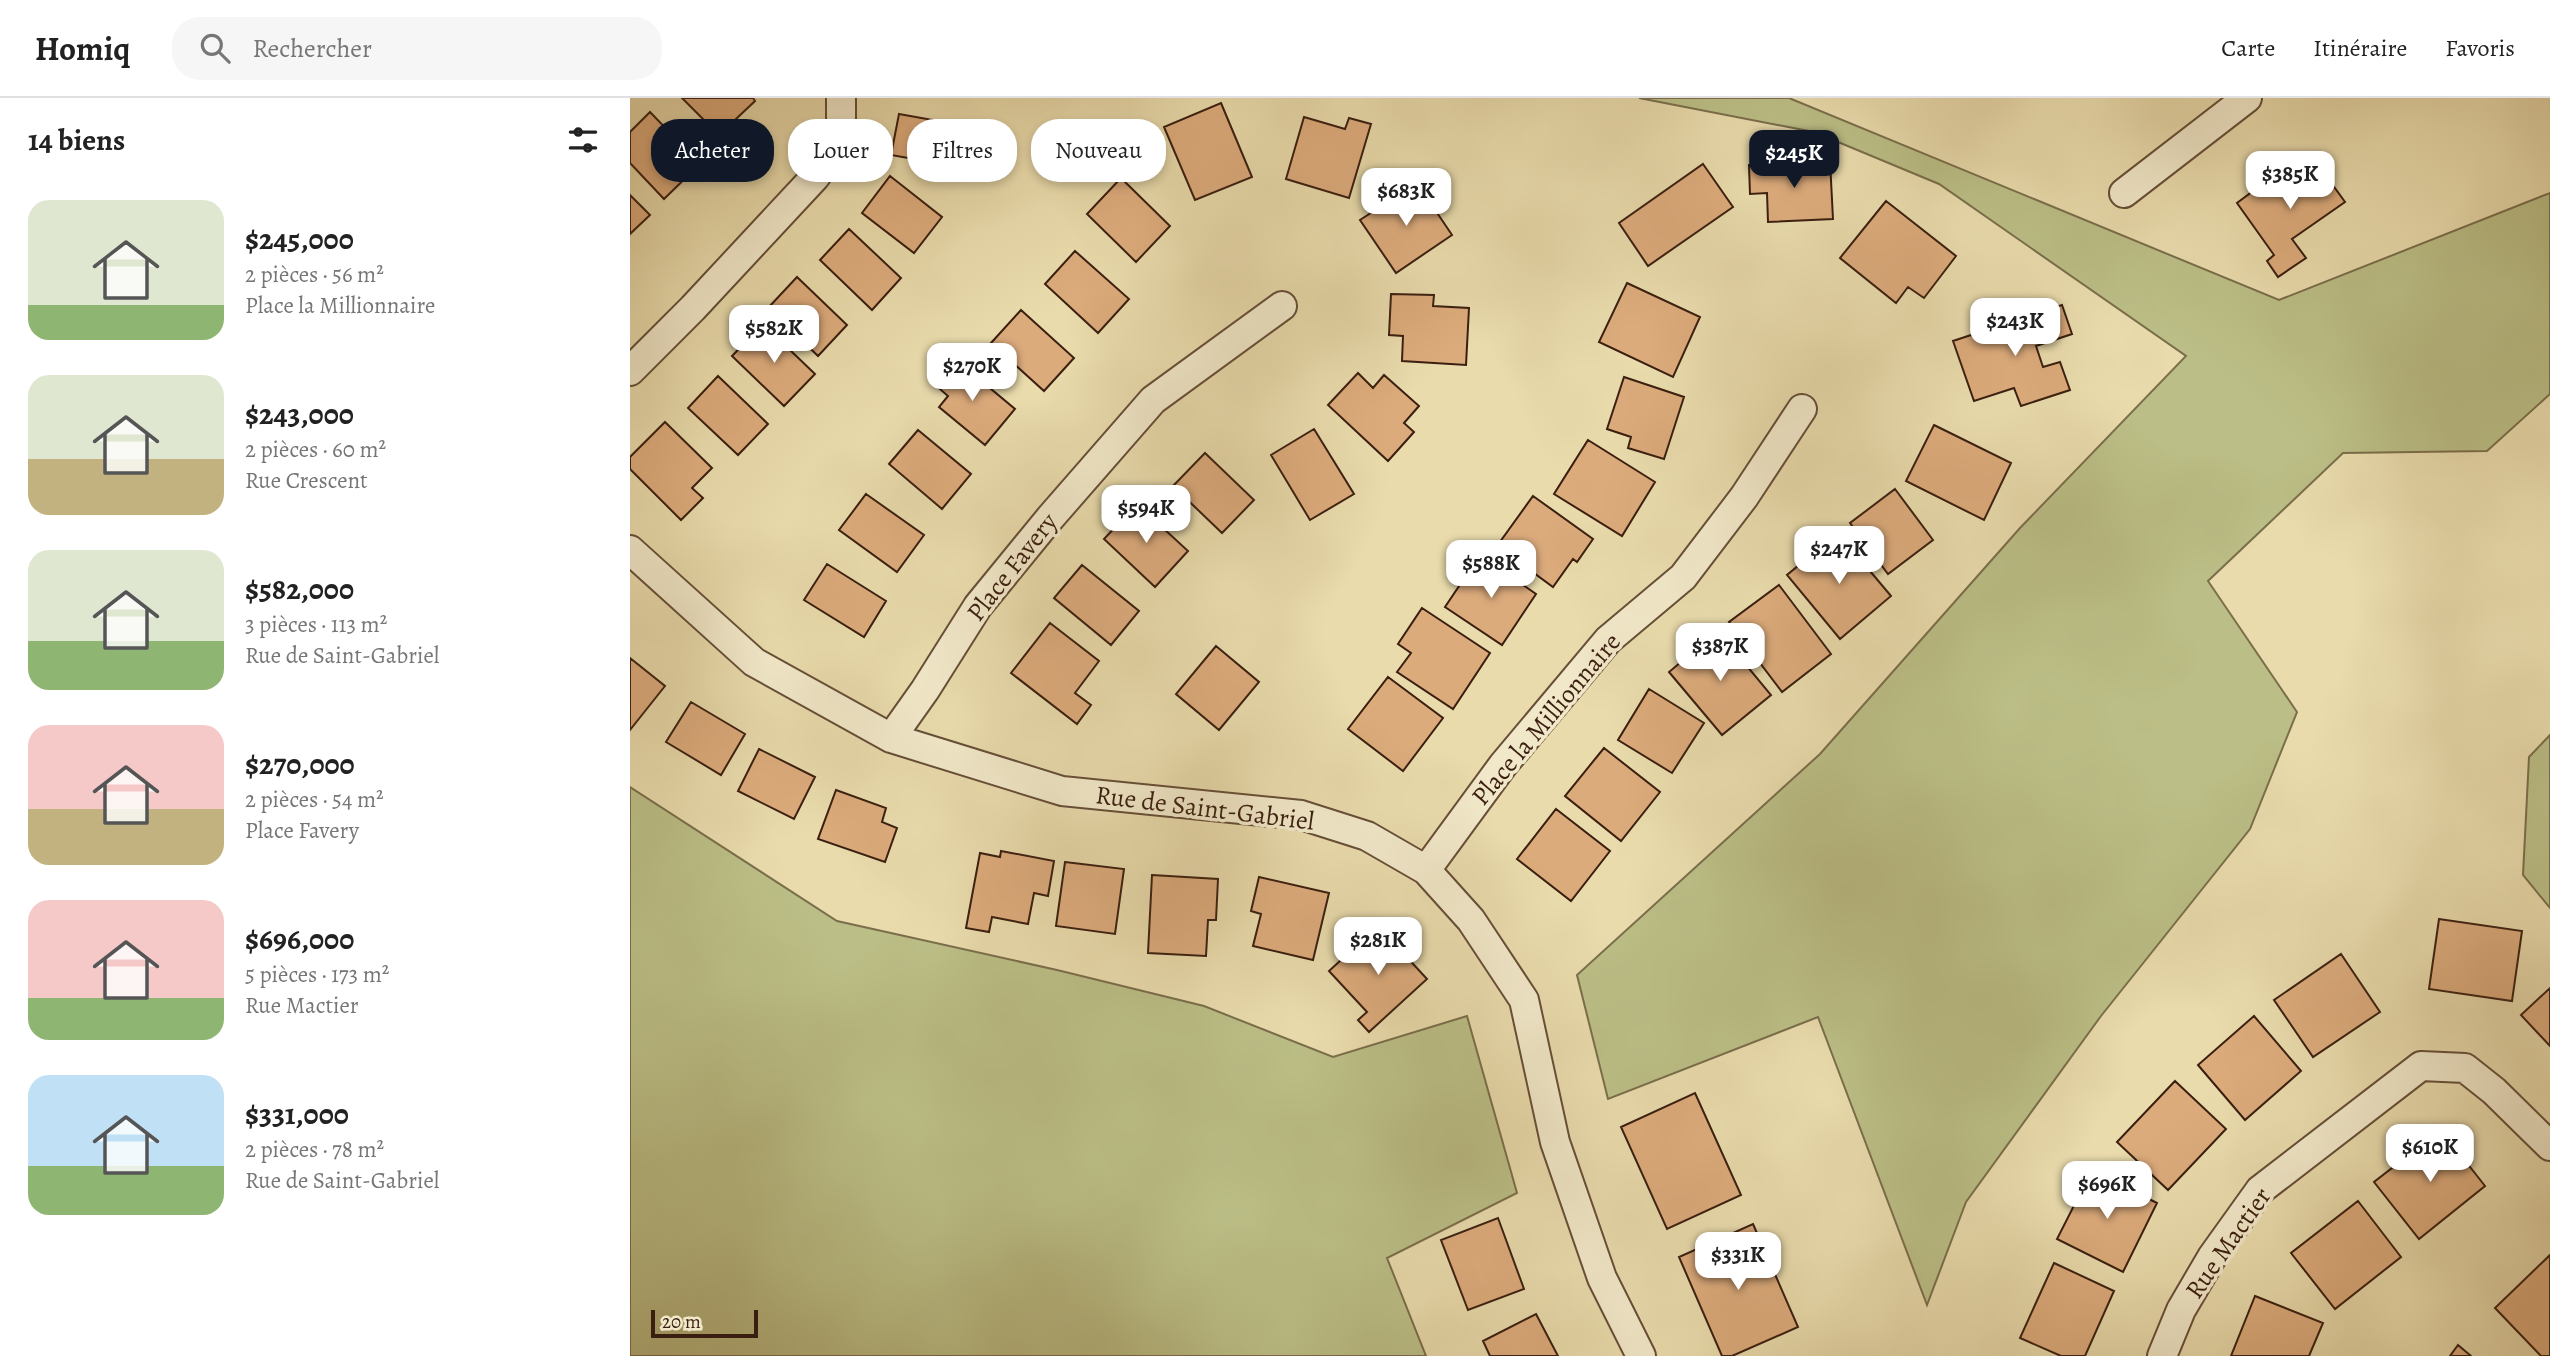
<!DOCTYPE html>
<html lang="fr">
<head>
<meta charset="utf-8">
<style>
	:root { --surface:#fff; --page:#f6f6f6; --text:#222; --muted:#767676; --line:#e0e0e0; --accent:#111827 }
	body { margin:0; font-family:Alegreya,serif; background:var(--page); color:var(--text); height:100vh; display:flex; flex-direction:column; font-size:26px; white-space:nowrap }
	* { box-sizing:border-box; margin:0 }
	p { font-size:23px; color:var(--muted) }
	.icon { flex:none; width:38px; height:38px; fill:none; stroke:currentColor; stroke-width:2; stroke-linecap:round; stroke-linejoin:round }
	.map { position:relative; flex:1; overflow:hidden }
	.side { display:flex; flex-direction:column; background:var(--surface); width:630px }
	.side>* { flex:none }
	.hud { position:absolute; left:21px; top:21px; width:665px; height:63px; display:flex; gap:14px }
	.scale { position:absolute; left:21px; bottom:18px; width:107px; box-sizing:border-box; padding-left:7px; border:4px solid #3a1f10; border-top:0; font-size:19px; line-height:24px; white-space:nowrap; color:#3a1f10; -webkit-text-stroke:5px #f1e8c9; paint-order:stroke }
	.price { position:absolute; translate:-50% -60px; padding:0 16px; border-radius:14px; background:#fff; color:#222; font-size:23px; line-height:46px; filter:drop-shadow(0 2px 4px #0008) }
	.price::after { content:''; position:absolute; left:50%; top:42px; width:21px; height:16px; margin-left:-10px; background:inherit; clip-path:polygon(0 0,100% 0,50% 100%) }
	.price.on { background:var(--accent); color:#fff }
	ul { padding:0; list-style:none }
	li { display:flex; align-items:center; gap:21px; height:175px; padding:0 28px }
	li span { display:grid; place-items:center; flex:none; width:196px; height:140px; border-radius:21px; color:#555 }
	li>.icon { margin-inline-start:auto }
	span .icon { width:84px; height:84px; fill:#fffc; stroke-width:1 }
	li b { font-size:30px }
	h2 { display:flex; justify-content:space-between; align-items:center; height:84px; padding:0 28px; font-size:30px }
	.tag { padding:0 24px; border-radius:28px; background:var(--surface); box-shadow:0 4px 10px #0003; font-size:24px; line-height:63px }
	.tag.on { background:var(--accent); color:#fff }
	header { display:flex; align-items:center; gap:42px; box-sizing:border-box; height:98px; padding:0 35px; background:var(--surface); border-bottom:2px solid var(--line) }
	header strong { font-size:33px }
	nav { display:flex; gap:38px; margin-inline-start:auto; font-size:24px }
	.search { width:490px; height:63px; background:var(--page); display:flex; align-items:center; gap:18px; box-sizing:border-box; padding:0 24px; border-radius:28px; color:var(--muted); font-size:26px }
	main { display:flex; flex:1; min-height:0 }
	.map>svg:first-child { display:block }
	.green { fill:#bbbe86; stroke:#7a6e4b; stroke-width:2 }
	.building { fill:#dcab7c; stroke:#3a1f10; stroke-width:2 }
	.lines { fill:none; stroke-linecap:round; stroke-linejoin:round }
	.street-casing { stroke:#664e37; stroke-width:32 }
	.street { stroke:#f1e8c9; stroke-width:28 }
	.labels { text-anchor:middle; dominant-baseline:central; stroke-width:7; stroke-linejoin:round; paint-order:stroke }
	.street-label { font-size:26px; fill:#3a1f10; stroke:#f1e8c9 }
</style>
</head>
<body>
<header>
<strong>Homiq</strong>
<div class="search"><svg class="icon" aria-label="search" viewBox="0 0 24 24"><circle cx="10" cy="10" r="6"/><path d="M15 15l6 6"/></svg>Rechercher</div>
<nav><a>Carte</a><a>Itinéraire</a><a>Favoris</a></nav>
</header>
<main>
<section class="side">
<h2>14 biens<svg class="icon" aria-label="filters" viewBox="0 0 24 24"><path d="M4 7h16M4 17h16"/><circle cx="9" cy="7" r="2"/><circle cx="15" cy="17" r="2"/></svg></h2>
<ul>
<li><span style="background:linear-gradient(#dfe7d0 75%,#8fb573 0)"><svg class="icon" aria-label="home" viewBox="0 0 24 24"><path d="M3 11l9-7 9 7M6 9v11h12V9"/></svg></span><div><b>$245,000</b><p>2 pièces · 56 m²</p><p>Place la Millionnaire</p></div></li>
<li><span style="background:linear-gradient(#dfe7d0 60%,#c2b280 0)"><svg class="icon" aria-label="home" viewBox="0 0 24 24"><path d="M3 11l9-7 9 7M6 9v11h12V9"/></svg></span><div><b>$243,000</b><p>2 pièces · 60 m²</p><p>Rue Crescent</p></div></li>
<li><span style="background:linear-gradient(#dfe7d0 65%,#8fb573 0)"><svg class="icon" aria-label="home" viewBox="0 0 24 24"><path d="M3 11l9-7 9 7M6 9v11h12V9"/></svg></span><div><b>$582,000</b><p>3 pièces · 113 m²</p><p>Rue de Saint-Gabriel</p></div></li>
<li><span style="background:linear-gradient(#f6c9c9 60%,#c2b280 0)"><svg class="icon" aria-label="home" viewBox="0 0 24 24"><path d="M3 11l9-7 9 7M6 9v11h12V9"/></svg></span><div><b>$270,000</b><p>2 pièces · 54 m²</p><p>Place Favery</p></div></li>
<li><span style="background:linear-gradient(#f6c9c9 70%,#8fb573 0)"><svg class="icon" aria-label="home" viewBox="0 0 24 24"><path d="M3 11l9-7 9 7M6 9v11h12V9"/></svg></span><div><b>$696,000</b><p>5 pièces · 173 m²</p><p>Rue Mactier</p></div></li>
<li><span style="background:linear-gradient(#bfe0f5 65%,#8fb573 0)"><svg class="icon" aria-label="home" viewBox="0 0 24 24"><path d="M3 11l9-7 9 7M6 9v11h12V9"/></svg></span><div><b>$331,000</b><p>2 pièces · 78 m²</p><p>Rue de Saint-Gabriel</p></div></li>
</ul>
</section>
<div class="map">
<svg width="1920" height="1258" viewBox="0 0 1920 1258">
	<rect width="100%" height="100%" fill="#e9dbac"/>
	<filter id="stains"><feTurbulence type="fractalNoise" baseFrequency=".00286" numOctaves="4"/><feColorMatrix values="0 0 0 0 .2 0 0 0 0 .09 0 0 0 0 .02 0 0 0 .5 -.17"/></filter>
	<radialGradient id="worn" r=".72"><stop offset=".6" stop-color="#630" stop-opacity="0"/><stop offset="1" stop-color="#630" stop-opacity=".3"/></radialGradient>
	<path class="green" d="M 1009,0 L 1159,0 L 1649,202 L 1920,95 L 1920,296 L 1857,353 L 1713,355 L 1578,483 L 1667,614 L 1620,731 L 1471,918 L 1336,1104 L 1297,1207 L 1188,919 L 978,1001 L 947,877 L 1190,656 L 1390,430 L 1556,258 L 1309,86 L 1184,34 Z
		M 1920,637 L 1920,810 L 1893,777 L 1899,659 Z
		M 0,689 L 207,823 L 427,872 L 574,908 L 703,959 L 837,918 L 887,1095 L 757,1160 L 796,1258 L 0,1258 Z"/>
	<path class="building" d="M 52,0 L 123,0 L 125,3 L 89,37 Z
		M 591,5 L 622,79 L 565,102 L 534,29 Z
		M 20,14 L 70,66 L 34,101 L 0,65 L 0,34 Z
		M 269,16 L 342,29 L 335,70 L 261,57 Z
		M 674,19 L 715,31 L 719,20 L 741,26 L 719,100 L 656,81 Z
		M 1684,61 L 1715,104 L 1662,141 L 1676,160 L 1648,179 L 1637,163 L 1644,157 L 1607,105 L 1658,67 L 1664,75 Z
		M 1200,63 L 1203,121 L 1138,124 L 1137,95 L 1120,96 L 1119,67 Z
		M 1073,66 L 1103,109 L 1018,168 L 989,125 Z
		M 260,78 L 312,119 L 284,155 L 232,115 Z
		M 491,80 L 540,128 L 506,164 L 457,116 Z
		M 787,85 L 822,137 L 766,175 L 730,122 Z
		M 0,97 L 20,117 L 0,136 Z
		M 1256,103 L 1326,158 L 1294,200 L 1278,189 L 1266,205 L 1210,160 Z
		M 219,131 L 271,180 L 242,212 L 190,162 Z
		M 445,153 L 499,201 L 468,235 L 415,186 Z
		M 167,179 L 217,227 L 188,258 L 138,210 Z
		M 997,185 L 1070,219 L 1043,279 L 969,244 Z
		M 761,196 L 804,197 L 803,208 L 839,210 L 836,267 L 772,263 L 773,238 L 759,237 Z
		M 1432,207 L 1442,236 L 1406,248 L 1413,269 L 1430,264 L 1440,292 L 1391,308 L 1384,290 L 1344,303 L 1323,243 Z
		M 391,212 L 444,260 L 414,293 L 361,245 Z
		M 133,226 L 185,276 L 154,308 L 102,258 Z
		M 325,261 L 385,311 L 355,347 L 309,309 L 318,298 L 304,286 Z
		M 728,275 L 743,290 L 754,277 L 789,308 L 774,325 L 784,334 L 758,363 L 698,307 Z
		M 88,278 L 138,326 L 108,357 L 58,310 Z
		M 994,279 L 1054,299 L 1034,361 L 998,350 L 1001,339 L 977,331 Z
		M 35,324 L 82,370 L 62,390 L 73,400 L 51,422 L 0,371 L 0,359 Z
		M 1304,327 L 1381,365 L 1354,422 L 1276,383 Z
		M 684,331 L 724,396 L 680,422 L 641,357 Z
		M 288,332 L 341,376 L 312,411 L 259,366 Z
		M 958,342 L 1025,384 L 992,438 L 924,396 Z
		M 575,355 L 624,402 L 592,435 L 543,388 Z
		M 1265,391 L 1303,442 L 1258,476 L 1220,425 Z
		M 236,396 L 294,437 L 267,474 L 209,432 Z
		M 903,398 L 963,441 L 947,464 L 943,461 L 923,489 L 867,448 Z
		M 507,406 L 558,453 L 525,489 L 474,441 Z
		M 1208,435 L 1261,498 L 1210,541 L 1157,477 Z
		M 850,457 L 906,496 L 872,547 L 815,509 Z
		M 197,466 L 256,503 L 234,539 L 174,502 Z
		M 452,467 L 509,513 L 481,547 L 424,500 Z
		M 1149,487 L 1201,556 L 1152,594 L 1099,524 Z
		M 792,510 L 860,555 L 823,611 L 767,574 L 781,555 L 768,546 Z
		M 420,525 L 469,563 L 445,595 L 461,607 L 447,626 L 381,575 Z
		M 1088,533 L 1141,597 L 1092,637 L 1039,574 Z
		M 586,548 L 629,584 L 589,632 L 546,596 Z
		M 0,560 L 35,588 L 0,632 Z
		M 758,579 L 813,620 L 773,673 L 718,631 Z
		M 1019,591 L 1074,625 L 1042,675 L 988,642 Z
		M 61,604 L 115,636 L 91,677 L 36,644 Z
		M 974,650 L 1030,694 L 991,743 L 935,698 Z
		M 129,651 L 185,679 L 164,721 L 108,693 Z
		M 206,692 L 256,710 L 252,724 L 267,730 L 255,764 L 188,741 Z
		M 926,711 L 980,753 L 941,803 L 887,761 Z
		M 371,753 L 424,763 L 418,798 L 404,795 L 398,826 L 362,819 L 359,834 L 336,830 L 350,755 L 370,759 Z
		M 435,764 L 494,771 L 485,836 L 426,828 Z
		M 522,777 L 588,781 L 586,822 L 578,822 L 576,858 L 518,855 Z
		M 629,779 L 699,795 L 683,862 L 623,848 L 631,816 L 621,813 Z
		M 1809,821 L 1892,833 L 1882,903 L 1799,891 Z
		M 748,828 L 797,881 L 739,934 L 728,922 L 737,914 L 699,873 Z
		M 1711,856 L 1750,914 L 1683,959 L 1644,902 Z
		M 1920,890 L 1920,948 L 1891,917 Z
		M 1624,918 L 1671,973 L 1615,1022 L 1568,967 Z
		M 1545,983 L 1596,1031 L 1538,1092 L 1487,1044 Z
		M 1065,995 L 1111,1097 L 1037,1131 L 991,1029 Z
		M 1811,1032 L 1855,1088 L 1789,1141 L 1744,1084 Z
		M 1462,1072 L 1527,1105 L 1493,1174 L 1427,1141 Z
		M 1728,1103 L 1771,1159 L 1705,1211 L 1661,1155 Z
		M 868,1120 L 894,1191 L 838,1212 L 811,1142 Z
		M 1123,1126 L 1168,1229 L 1102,1258 L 1092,1258 L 1049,1159 Z
		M 1920,1157 L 1920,1258 L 1911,1258 L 1865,1210 Z
		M 1424,1165 L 1484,1193 L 1455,1258 L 1431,1258 L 1390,1240 Z
		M 1625,1198 L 1693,1225 L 1679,1258 L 1601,1258 Z
		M 906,1216 L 928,1258 L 860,1258 L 853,1243 Z
		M 1828,1247 L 1841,1258 L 1820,1258 Z"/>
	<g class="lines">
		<g class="street-casing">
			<path id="street" d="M 1494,95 L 1617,0
				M 0,273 L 63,210 L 185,79 L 211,43 L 211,0
				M 0,452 L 124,564 L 261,640 L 432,693 L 671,717 L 737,738 L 796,772 L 841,822 L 894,902 L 925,1044 L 972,1180 L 1011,1258
				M 261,640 L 295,592 L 348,508 L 420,420 L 523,302 L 652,208
				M 796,772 L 873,667 L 978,542 L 1053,479 L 1114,399 L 1172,311
				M 1532,1258 L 1551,1212 L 1582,1159 L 1630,1092 L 1791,968 L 1835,970 L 1864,993 L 1920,1048"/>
		</g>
		<use href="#street" class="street"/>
	</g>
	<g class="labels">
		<g class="street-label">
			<text transform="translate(382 469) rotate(-52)">Place Favery</text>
			<text transform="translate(916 621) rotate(-50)">Place la Millionnaire</text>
			<text transform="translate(575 710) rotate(7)">Rue de Saint-Gabriel</text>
			<text transform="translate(1598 1145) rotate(-55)">Rue Mactier</text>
		</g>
	</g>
	<rect width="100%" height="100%" filter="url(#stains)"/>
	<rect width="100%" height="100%" fill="url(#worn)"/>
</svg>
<div class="scale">20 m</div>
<b class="price on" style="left:1164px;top:92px">$245K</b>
<b class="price" style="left:1660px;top:113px">$385K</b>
<b class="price" style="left:776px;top:130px">$683K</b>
<b class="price" style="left:1385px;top:260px">$243K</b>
<b class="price" style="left:144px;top:267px">$582K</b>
<b class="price" style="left:342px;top:305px">$270K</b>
<b class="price" style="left:516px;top:447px">$594K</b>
<b class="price" style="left:1209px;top:488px">$247K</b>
<b class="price" style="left:861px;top:502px">$588K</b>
<b class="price" style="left:1090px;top:585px">$387K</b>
<b class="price" style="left:748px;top:879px">$281K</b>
<b class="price" style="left:1800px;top:1086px">$610K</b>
<b class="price" style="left:1477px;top:1123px">$696K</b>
<b class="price" style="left:1108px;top:1194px">$331K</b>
<div class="hud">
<a class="tag on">Acheter</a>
<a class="tag">Louer</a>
<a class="tag">Filtres</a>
<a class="tag">Nouveau</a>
</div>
</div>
</main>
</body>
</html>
